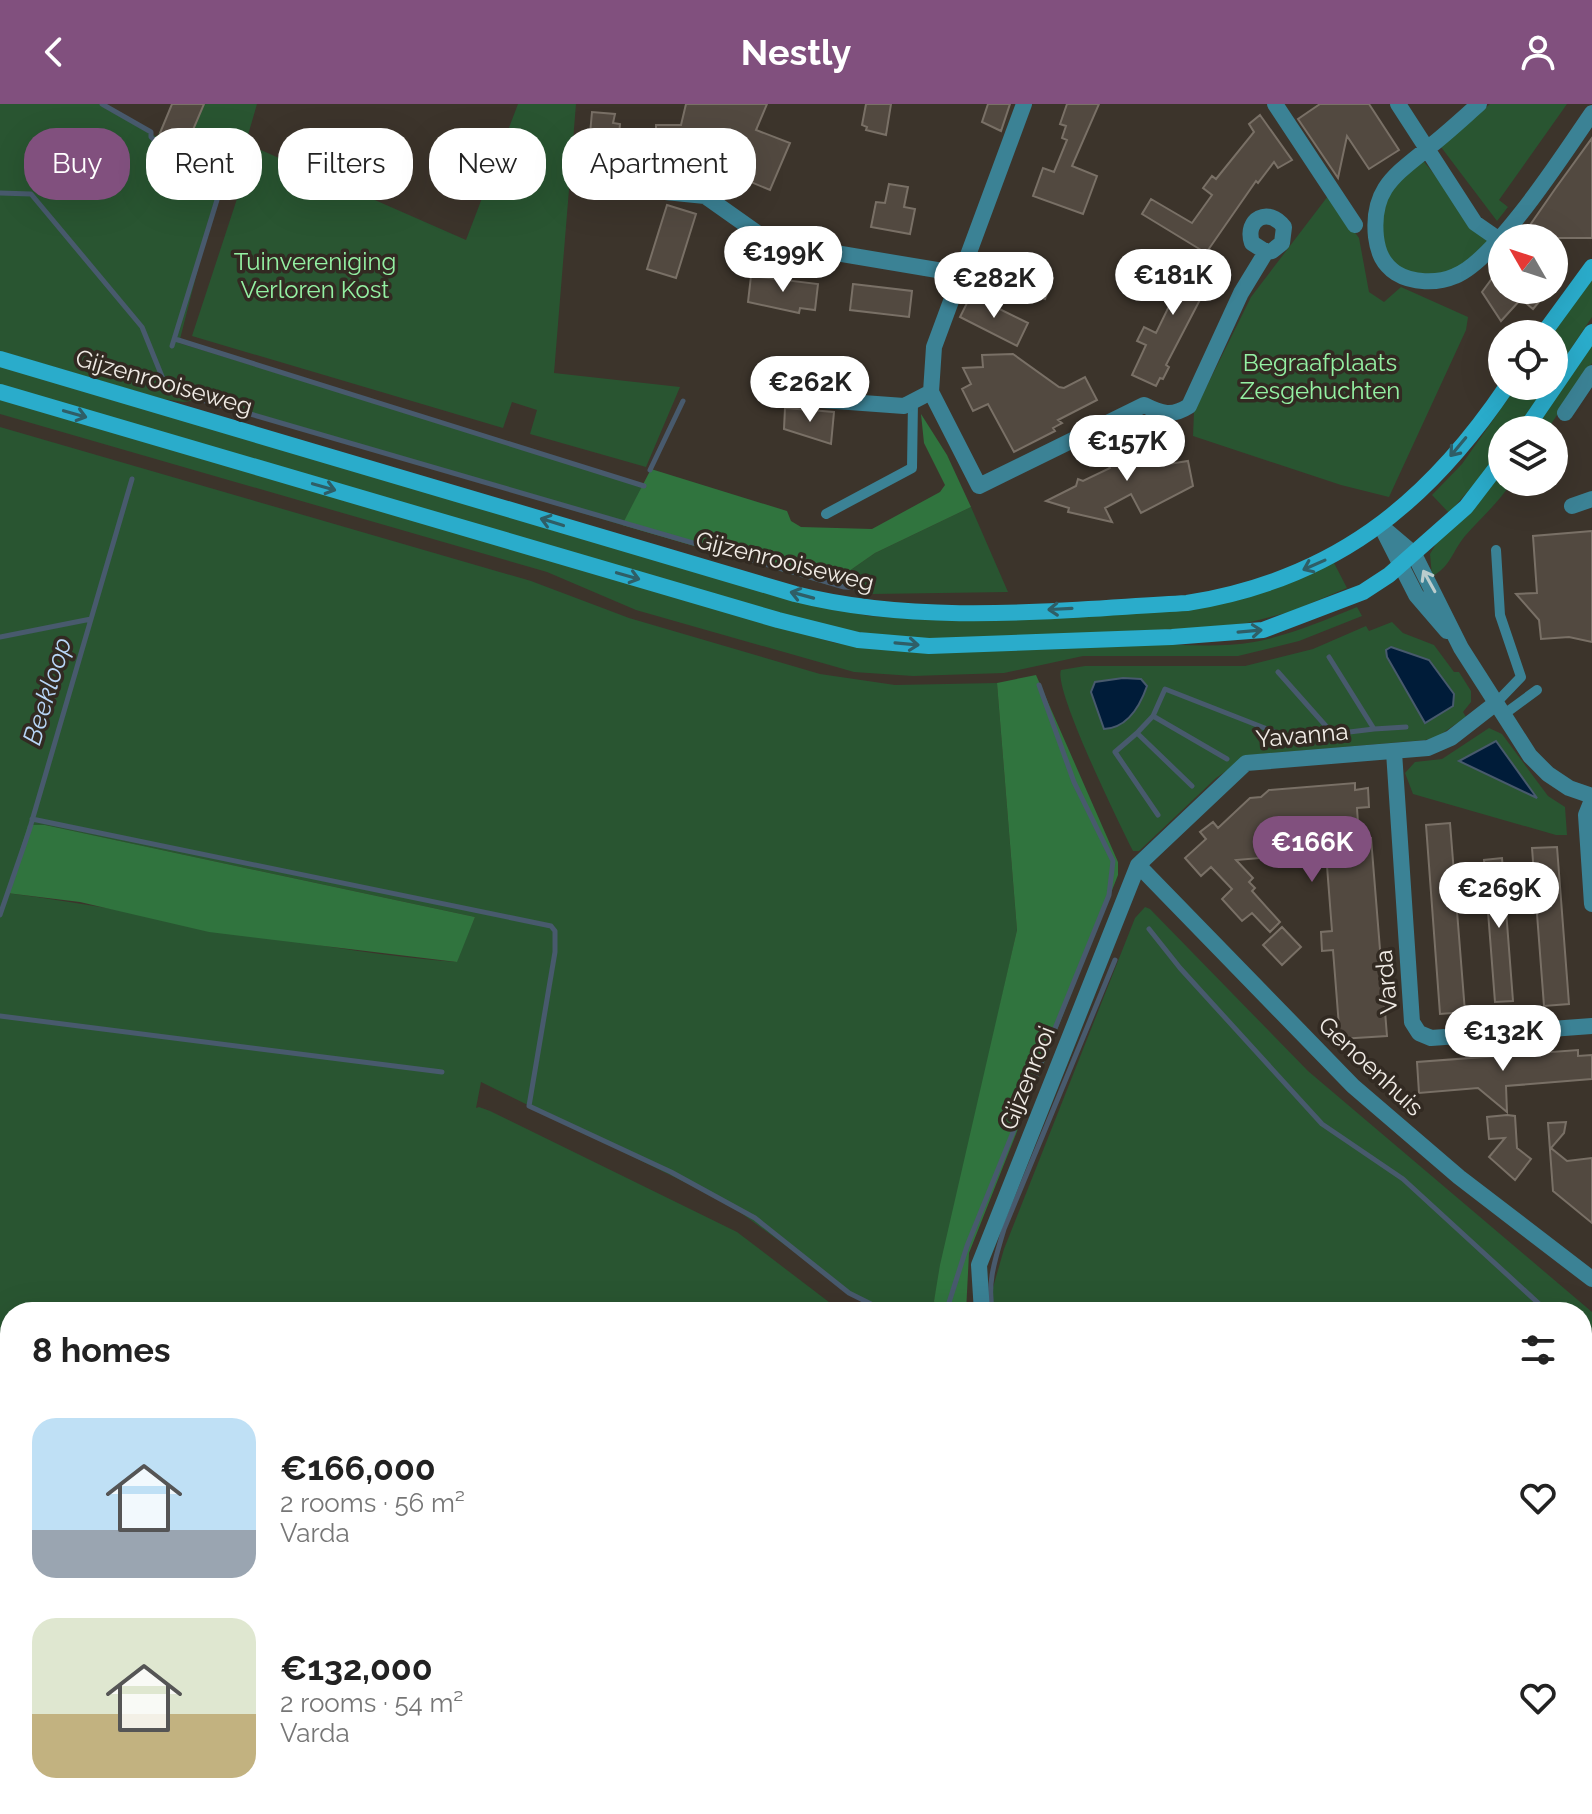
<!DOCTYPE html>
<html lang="en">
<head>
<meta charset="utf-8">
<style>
	:root { --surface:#fff; --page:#f6f6f6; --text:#222; --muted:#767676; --accent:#81507e }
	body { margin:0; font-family:Raleway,sans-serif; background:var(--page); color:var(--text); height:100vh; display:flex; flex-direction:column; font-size:30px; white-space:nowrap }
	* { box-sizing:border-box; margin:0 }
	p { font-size:26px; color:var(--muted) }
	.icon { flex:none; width:44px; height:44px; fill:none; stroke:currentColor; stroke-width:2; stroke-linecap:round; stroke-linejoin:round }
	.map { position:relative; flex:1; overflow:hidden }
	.details { position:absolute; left:0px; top:1198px; width:1592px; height:512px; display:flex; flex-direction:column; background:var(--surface); border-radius:32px 32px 0 0; box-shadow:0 8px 32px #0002 }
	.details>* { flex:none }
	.top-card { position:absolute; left:24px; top:24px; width:800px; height:72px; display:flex; gap:16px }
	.needle { width:52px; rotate:309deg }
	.tools { position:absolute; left:1488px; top:120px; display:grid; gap:16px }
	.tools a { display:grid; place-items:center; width:80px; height:80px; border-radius:50%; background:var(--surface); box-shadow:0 8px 32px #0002; font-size:40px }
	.price { position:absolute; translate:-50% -68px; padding:0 18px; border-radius:28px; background:#fff; color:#222; font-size:26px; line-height:52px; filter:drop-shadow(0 2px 4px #0008) }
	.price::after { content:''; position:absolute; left:50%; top:48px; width:24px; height:18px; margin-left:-12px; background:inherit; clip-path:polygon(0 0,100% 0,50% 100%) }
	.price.active { background:var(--accent); color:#fff }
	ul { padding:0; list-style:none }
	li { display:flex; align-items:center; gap:24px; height:200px; padding:0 32px }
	li span { display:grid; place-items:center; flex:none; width:224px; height:160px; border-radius:24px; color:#555 }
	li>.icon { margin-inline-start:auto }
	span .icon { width:96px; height:96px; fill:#fffc; stroke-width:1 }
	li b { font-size:34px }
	h2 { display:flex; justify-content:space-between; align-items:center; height:96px; padding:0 32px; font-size:34px }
	.tag { padding:0 28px; border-radius:32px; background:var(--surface); box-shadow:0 8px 32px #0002; font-size:28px; line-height:72px }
	.tag.active { background:var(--accent); color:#fff }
	header { display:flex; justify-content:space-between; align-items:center; height:104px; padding:0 32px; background:var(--accent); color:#fff; font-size:36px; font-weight:700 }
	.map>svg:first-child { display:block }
	.green { fill:#295531; fill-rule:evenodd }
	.forest { fill:#30743e }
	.water { fill:#001c39; stroke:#485a6d; stroke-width:2 }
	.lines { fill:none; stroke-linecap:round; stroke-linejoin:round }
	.stream { stroke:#485a6d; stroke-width:5 }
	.building { fill:#524940; stroke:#797066; stroke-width:2 }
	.service { stroke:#3b8295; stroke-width:10 }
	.minor { stroke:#3b8295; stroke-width:16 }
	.secondary { stroke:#2aaccb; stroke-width:16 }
	.oneway { stroke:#2f5e66 }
	.oneway2 { stroke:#bacccd }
	.labels { text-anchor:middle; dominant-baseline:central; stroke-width:7; stroke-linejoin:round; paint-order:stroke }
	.park-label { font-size:24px; fill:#94f1a3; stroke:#322a22 }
	.street-label { font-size:24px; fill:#f0ebe5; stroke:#322a22 }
	.water-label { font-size:26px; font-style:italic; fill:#b8d6f7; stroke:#322a22 }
</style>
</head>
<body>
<header><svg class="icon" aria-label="back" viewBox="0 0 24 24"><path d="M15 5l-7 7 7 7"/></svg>Nestly<svg class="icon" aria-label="person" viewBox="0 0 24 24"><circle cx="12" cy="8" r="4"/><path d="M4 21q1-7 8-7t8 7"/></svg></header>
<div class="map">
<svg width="1592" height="1710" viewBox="0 0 1592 1710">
	<rect width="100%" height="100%" fill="#3c342b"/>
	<path class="green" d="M 0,0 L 99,0 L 157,33 L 172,0 L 257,0 L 248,31 L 218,86 L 179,239 L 644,381 L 622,421 L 201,295 L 184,298 L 163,295 L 0,247 Z
		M 518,0 L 576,0 L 554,269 L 680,283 L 646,363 L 530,330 L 537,306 L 512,298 L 503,324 L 192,232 L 254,43 L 466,136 Z
		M 1490,0 L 1567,0 L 1499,96 L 1508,103 L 1497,117 L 1441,43 Z
		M 1421,54 L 1489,138 L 1470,157 L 1444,171 L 1404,168 L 1389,154 L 1381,132 L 1385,93 Z
		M 1328,92 L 1359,134 L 1369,188 L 1384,198 L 1401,183 L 1468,213 L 1466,226 L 1389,393 L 1341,381 L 1193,332 L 1194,308 L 1251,193 Z
		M 1592,174 L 1592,213 L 1554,270 L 1553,230 Z
		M 1592,233 L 1592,259 L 1547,326 L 1530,326 Z
		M 0,261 L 835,505 L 869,512 L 928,516 L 1157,508 L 1333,457 L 1347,484 L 1290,508 L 1247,519 L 1201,524 L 927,536 L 831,525 L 0,282 Z
		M 1517,282 L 1546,282 L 1517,326 L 1502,326 L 1502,348 L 1449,409 L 1432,391 L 1462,360 Z
		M 0,295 L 835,539 C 933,555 1033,543 1132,540 C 1173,539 1213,545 1254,538 C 1290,531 1323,517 1357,503 L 1362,512 L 1299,537 L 1238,552 L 1083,552 L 1004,569 L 913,572 L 854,568 L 636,506 L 547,468 L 0,310 Z
		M 0,323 L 531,477 L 629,514 L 820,570 L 895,581 L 997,579 L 1017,826 L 934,1197 L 937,1208 L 881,1208 L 856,1193 L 729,1100 L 481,978 L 476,1004 L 479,1003 L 490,1007 L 737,1128 L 842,1208 L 10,1208 L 10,1461 L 0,1454 ZM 29,721 L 45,721 L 475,813 L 456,858 C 305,846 157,808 7,789 Z
		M 1502,366 L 1502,378 L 1512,378 C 1498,399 1481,414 1465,432 C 1453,446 1450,464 1432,472 L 1430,450 L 1437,438 Z
		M 971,403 L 1008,488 L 872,490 L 829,481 L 875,449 Z
		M 1392,518 L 1403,529 L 1434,541 L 1454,568 L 1459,568 L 1471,587 L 1471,598 L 1463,608 L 1466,613 L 1437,633 L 1425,636 L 1250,651 L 1216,674 L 1139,747 L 1133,747 C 1120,721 1053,585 1061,566 L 1085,562 L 1245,562 L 1313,545 L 1366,522 L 1369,527 ZM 1386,546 L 1453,602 L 1425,619 L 1387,554 Z
		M 1489,624 L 1502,630 L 1548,692 L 1565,703 L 1567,731 L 1556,731 L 1413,690 L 1405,669 L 1415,658 L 1442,655 Z
		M 1145,803 L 1150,805 L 1308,967 L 1592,1208 L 1592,1591 L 1582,1585 L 1582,1208 L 994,1208 L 992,1187 L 1004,1145 L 1135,814 Z
		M 1582,1612 L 1592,1618 L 1592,1710 L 972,1710 L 974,1700 L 1582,1700 Z
		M 211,1700 L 696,1700 L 699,1710 L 204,1710 Z
		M 770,1700 L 945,1700 L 943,1710 L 763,1710 Z"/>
	<path class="forest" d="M 921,310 L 947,351 L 971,403 L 875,449 L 829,481 L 622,421 L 651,365 L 787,407 L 791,417 L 801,423 L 872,425 L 940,388 L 945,381 L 924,339 Z
		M 1036,571 L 1118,758 L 1118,771 L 969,1149 L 966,1208 L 937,1208 L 934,1197 L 940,1161 L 1017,826 L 997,579 Z
		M 28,721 L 45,721 L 475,813 L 457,858 L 209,828 L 80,798 L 7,789 Z
		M 0,1454 L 10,1461 L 10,1700 L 211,1700 L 204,1710 L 0,1710 Z"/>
	<path class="water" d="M 1391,543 L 1429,556 L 1454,590 L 1453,602 L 1425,619 L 1387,553 L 1386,546 Z
		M 1123,574 L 1141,575 L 1147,582 C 1140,602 1127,624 1104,625 L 1091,588 L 1095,578 Z
		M 1496,637 L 1537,694 L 1459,657 Z
		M 696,1700 L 770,1700 L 763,1710 L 699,1710 Z"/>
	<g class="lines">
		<path class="stream" d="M 102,0 L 151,28 L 151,33 L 162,43 L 225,70 L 172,242
			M 0,89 L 31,90 L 142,223 L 163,275
			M 175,235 L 644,382
			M 192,293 L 844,483 L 861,484
			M 650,366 L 683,297
			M 0,533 L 91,515
			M 1329,553 L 1374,625 L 1406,623
			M 1278,568 L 1333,630 L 1374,625
			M 1153,612 L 1137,629 L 1192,682
			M 1137,629 L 1115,648 L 1158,711
			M 1227,655 L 1153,612 L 1165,585 L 1298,637 L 1333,630
			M 32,715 L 551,822 L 555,827 L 555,848 L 529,1002 L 671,1068 L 755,1114 L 849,1189 L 887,1208
			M 0,811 L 29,727 L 132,375
			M 1149,825 L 1180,864 L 1322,1020 L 1403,1075 L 1548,1208
			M 0,912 L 442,968
			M 946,1208 L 967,1142 L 1109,791 L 1113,757 L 1074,678 L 1039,581
			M 993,1208 C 986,1180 996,1153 1004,1125 L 1115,856
			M 1582,1262 L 1592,1278
			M 0,1457 L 10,1464
			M 1582,1593 L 1592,1599
			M 334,1700 L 347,1710"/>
	</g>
	<path class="building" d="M 172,0 L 204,0 L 187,40 L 160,29 Z
		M 686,0 L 767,0 L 756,26 L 790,39 L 770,86 L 715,63 L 719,54 L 619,54 L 618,66 L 587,63 L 592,8 L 615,10 L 613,19 L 620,20 L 619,31 L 656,32 L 656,21 L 681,21 Z
		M 866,0 L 891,0 L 886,31 L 866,26 L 867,23 L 862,21 Z
		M 988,0 L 1010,0 L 1001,27 L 982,18 Z
		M 1067,0 L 1099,0 L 1072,62 L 1097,72 L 1083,110 L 1033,92 L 1043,64 L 1054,68 L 1067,36 L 1062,34 L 1066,22 L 1060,20 Z
		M 1320,0 L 1369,0 L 1399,46 L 1369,65 L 1347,32 L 1338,74 L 1298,15 Z
		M 1260,11 L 1292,56 L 1278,64 L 1274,58 L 1258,79 L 1256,77 L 1206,149 L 1142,110 L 1151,95 L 1192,119 L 1212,91 L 1203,84 L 1212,72 L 1216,75 L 1254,28 L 1249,20 Z
		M 1592,34 L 1592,134 L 1521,134 L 1555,85 Z
		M 889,80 L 908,83 L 904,103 L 915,105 L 910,130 L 871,123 L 876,98 L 885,99 Z
		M 667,101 L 696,110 L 676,174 L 647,165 Z
		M 1176,150 L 1216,165 L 1166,261 L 1169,263 L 1163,275 L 1160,274 L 1156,282 L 1132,271 L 1146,241 L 1137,237 L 1144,223 L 1156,229 L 1175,190 L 1160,183 Z
		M 991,153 L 1053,174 L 1045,195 L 984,174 Z
		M 1502,161 L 1502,186 L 1549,186 L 1533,205 L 1521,195 L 1501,217 L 1482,188 Z
		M 751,172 L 818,180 L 815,206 L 800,204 L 799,209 L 748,198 Z
		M 853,180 L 912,187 L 909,213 L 850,206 Z
		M 971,191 L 1028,219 L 1017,242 L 960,213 Z
		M 1013,250 L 1059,283 L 1064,284 L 1085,273 L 1097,296 L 1058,316 L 1062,319 L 1053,324 L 1055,327 L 1014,348 L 988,300 L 973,307 L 962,285 L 971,280 L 963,264 L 983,263 L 982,251 Z
		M 785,304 L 834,308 L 831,340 L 784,325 Z
		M 1148,338 L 1156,362 L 1188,357 L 1193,382 L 1141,409 L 1131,390 L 1105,404 L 1112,418 L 1068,408 L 1069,404 L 1046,397 L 1076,382 L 1078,375 L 1083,377 L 1110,364 L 1104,352 L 1125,341 Z
		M 1592,427 L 1592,538 L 1569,533 L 1541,535 L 1539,516 L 1516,490 L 1537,489 L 1533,432 Z
		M 1355,679 L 1355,686 L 1368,684 L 1369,703 L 1357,704 L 1359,734 L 1371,734 L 1387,932 L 1340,935 L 1333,846 L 1322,847 L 1321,828 L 1332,827 L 1325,736 L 1285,741 L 1286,752 L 1236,756 L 1253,774 L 1249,778 L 1255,784 L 1252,787 L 1280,818 L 1270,828 L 1252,809 L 1242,817 L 1222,795 L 1232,785 L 1211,763 L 1201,772 L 1185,754 L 1206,735 L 1200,728 L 1213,718 L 1218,724 L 1250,694 L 1261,693 L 1269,686 Z
		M 1450,719 L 1465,908 L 1440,910 L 1426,721 Z
		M 1557,743 L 1569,900 L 1544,902 L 1532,744 Z
		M 1502,754 L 1513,897 L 1495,898 L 1484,756 Z
		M 1282,823 L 1301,843 L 1282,861 L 1263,841 Z
		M 1578,946 L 1578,952 L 1592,951 L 1592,975 L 1506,982 L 1507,1008 L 1478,984 L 1419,989 L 1417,958 Z
		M 1507,1011 L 1515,1012 L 1517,1044 L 1531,1055 L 1515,1076 L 1489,1053 L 1505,1034 L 1489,1035 L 1487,1013 Z
		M 1566,1018 L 1564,1029 L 1551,1044 L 1567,1057 L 1592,1054 L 1592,1119 L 1553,1087 L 1548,1019 Z"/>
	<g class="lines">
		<path class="service" d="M 826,410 L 912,364 L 913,297
			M 1496,446 L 1500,511 L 1521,573 L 1496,599
			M 1503,611 L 1537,586"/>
		<path class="minor" d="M 1024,0 L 934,243 L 931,288 L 979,382 L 1144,301 C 1162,310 1172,313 1189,302 L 1241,189 L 1266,148 L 1272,147 L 1282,139 L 1284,123 C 1269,102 1244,115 1252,139 L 1266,148
			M 1275,0 L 1355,121
			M 1398,0 L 1475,119 L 1498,135
			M 1479,0 C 1462,15 1446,30 1428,44 C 1395,71 1371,85 1376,133 C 1378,149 1383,160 1396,169 C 1412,179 1437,180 1455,172 C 1496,156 1565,48 1592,9
			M 596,81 L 705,92 L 770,138 L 961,170
			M 808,295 L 904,302 L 931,288
			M 1565,309 L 1592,269
			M 1572,402 L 1592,395
			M 1381,422 L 1414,450 L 1461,544 L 1530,652 L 1548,670 L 1569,684 L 1592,692
			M 1383,426 L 1416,491 L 1447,527
			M 1394,648 L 1412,918 L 1419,929 L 1431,934 L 1592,922
			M 1592,696 L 1586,711 L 1592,800
			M 1138,761 L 1353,982 L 1459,1073 L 1592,1175
			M 982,1208 L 979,1161 L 1138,761 L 1246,659 L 1428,644 L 1451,634 L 1496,599
			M 960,1710 L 962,1700"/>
		<path class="secondary" d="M 1543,230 L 1592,163
			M 0,255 L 795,490 C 923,522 1057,506 1187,499 C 1332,476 1426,402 1507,282
			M 0,288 L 778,516 L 858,536 L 929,542 L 1172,533 L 1263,526 L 1363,488 L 1389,471 L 1466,403 L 1502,356
			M 1525,326 L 1592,228"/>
	</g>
	<defs><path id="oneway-shaft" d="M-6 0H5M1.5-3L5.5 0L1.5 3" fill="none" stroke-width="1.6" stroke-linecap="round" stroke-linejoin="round" transform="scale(2)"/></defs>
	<g class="oneway">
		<use href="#oneway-shaft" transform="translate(75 310) rotate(16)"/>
		<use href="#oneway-shaft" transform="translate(1458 343) rotate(130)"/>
		<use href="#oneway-shaft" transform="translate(324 383) rotate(16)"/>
		<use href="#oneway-shaft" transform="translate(552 418) rotate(-163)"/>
		<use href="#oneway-shaft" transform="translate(1314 461) rotate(156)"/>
		<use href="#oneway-shaft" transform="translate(628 472) rotate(16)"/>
		<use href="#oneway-shaft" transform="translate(802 491) rotate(-165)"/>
		<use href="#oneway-shaft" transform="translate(1060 505) rotate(177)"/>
		<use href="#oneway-shaft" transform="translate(1250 527) rotate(-5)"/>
		<use href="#oneway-shaft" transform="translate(907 540) rotate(5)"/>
	</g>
	<use class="oneway2" href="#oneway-shaft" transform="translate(1429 477) rotate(-119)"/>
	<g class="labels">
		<g class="park-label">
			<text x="315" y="157">Tuinvereniging<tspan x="315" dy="28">Verloren Kost</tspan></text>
			<text x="1320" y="258">Begraafplaats<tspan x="1320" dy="28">Zesgehuchten</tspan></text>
		</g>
		<g class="street-label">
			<text transform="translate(164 278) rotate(16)">Gijzenrooiseweg</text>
			<text transform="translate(785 457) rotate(14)">Gijzenrooiseweg</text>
			<text transform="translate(1302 631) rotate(-5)">Yavanna</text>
			<text transform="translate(1386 878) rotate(-95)">Varda</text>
			<text transform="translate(1371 962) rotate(43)">Genoenhuis</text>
			<text transform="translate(1027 974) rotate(-68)">Gijzenrooi</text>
		</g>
		<g class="water-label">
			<text transform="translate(47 587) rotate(-73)">Beekloop</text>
		</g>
	</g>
</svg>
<div class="tools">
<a><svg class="needle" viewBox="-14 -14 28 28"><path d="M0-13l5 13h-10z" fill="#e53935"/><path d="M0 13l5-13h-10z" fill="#767676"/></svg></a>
<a><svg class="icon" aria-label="locate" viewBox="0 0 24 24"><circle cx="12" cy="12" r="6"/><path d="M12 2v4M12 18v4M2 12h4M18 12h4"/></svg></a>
<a><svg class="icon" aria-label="layers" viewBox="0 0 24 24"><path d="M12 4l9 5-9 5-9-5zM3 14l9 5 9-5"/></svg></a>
</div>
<b class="price" style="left:783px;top:190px">€199K</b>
<b class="price" style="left:1173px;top:213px">€181K</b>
<b class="price" style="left:994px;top:216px">€282K</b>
<b class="price" style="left:810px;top:320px">€262K</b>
<b class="price" style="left:1127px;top:379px">€157K</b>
<b class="price active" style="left:1312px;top:780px">€166K</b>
<b class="price" style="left:1499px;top:826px">€269K</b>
<b class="price" style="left:1503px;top:969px">€132K</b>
<div class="top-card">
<a class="tag active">Buy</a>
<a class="tag">Rent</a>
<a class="tag">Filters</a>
<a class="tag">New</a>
<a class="tag">Apartment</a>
</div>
<section class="details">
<h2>8 homes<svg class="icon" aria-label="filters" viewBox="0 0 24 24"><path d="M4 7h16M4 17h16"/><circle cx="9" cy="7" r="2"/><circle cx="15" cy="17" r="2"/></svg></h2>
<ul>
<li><span style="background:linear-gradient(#bfe0f5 70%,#9aa5b1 0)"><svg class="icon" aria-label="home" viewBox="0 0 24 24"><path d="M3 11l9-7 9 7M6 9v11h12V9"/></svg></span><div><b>€166,000</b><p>2 rooms · 56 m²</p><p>Varda</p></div><svg class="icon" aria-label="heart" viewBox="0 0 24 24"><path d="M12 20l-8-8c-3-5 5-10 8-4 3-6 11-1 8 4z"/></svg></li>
<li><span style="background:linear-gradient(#dfe7d0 60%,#c2b280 0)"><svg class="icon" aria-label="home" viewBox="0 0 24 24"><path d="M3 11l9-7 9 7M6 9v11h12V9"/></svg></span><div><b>€132,000</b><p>2 rooms · 54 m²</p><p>Varda</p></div><svg class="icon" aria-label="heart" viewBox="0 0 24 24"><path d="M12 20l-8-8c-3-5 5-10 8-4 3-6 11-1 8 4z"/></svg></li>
</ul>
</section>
</div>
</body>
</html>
